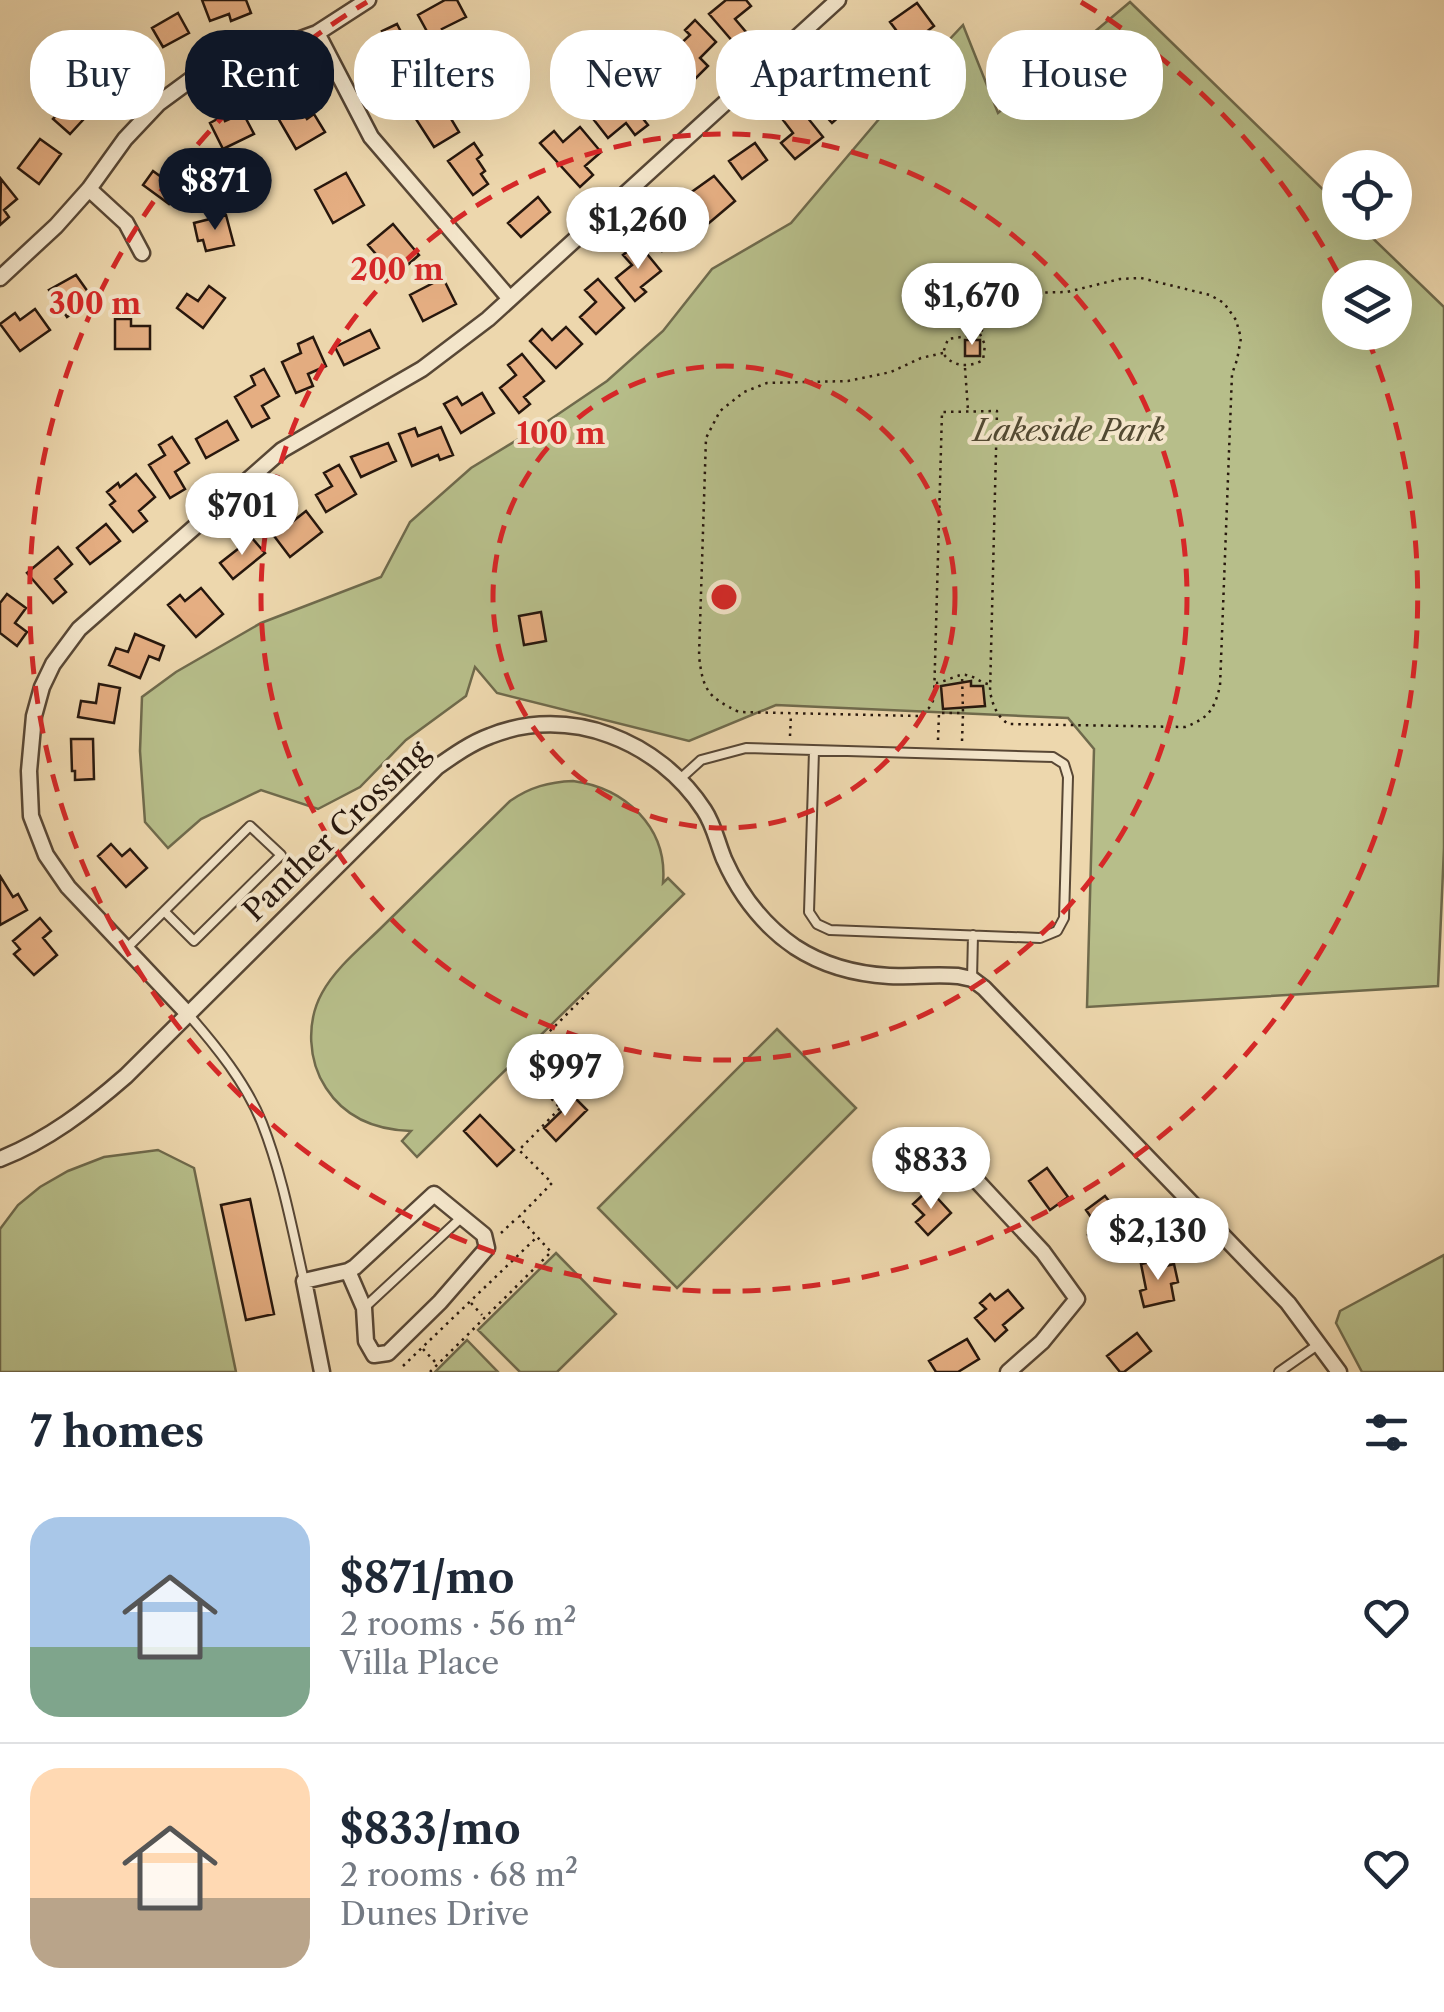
<!DOCTYPE html>
<html lang="en">
<head>
<meta charset="utf-8">
<style>
	:root { --surface:#fff; --page:#f2f2f3; --text:#1f2937; --muted:#747a83; --line:#e0e1e3; --accent:#111827 }
	body { margin:0; font-family:"Libre Caslon Text",serif; background:var(--page); color:var(--text); height:100vh; display:flex; flex-direction:column; font-size:38px; white-space:nowrap }
	* { box-sizing:border-box; margin:0 }
	p { font-size:32px; color:var(--muted) }
	.icon { flex:none; width:55px; height:55px; fill:none; stroke:currentColor; stroke-width:2; stroke-linecap:round; stroke-linejoin:round }
	.map { position:relative; height:1372px; overflow:hidden }
	.panel { display:flex; flex-direction:column; background:var(--surface); flex:1 }
	.panel>* { flex:none }
	.top-card { position:absolute; left:30px; top:30px; width:1385px; height:90px; display:flex; gap:20px }
	.fabs { position:absolute; left:1322px; top:150px; display:grid; gap:20px }
	.fabs a { display:grid; place-items:center; width:90px; height:90px; border-radius:50%; background:var(--surface); box-shadow:0 10px 40px #0002; font-size:50px }
	.price { position:absolute; translate:-50% -85px; padding:0 22px; border-radius:35px; background:#fff; color:#222; font-size:32px; line-height:65px; filter:drop-shadow(0 2px 5px #0008) }
	.price::after { content:''; position:absolute; left:50%; top:60px; width:30px; height:22px; margin-left:-15px; background:inherit; clip-path:polygon(0 0,100% 0,50% 100%) }
	.price.active { background:var(--accent); color:#fff }
	ul { padding:0; list-style:none }
	li { display:flex; align-items:center; gap:30px; height:250px; padding:0 30px }
	li+li { border-top:2px solid var(--line) }
	li span { display:grid; place-items:center; flex:none; width:280px; height:200px; border-radius:30px; color:#555 }
	li>.icon { margin-inline-start:auto }
	span .icon { width:120px; height:120px; fill:#fffc; stroke-width:1 }
	li b { font-size:42px }
	h2 { display:flex; justify-content:space-between; align-items:center; height:120px; padding:0 30px; font-size:42px }
	.chip { padding:0 35px; border-radius:40px; background:var(--surface); box-shadow:0 10px 40px #0002; font-size:35px; line-height:90px }
	.chip.active { background:var(--accent); color:#fff }
	.map>svg:first-child { display:block }
	.green { fill:#b7be8a; stroke:#6f6a4c; stroke-width:2.5; fill-rule:evenodd }
	.building { fill:#e5ae82; stroke:#27170d; stroke-width:2.5 }
	.lines { fill:none; stroke-linecap:round; stroke-linejoin:round }
	.service-casing { stroke:#584735; stroke-width:12 }
	.minor-casing { stroke:#584735; stroke-width:19 }
	.path { stroke:#27170d; stroke-width:2.5; stroke-dasharray:2.5 5; stroke-linecap:butt }
	.service { stroke:#f3e5ca; stroke-width:8 }
	.minor { stroke:#f3e5ca; stroke-width:14 }
	.ring { fill:none; stroke:#d62828; stroke-width:5; stroke-dasharray:18 12 }
	.labels { text-anchor:middle; dominant-baseline:central; stroke-width:8; stroke-linejoin:round; paint-order:stroke }
	.park-label { font-size:30px; font-style:italic; fill:#524932; stroke:#f3e5ca }
	.street-label { font-size:30px; fill:#27170d; stroke:#f3e5ca }
	.centre { fill:#d62828; stroke:#f3e5ca; stroke-width:5 }
	.ring-label { font-size:30px; text-anchor:middle; font-weight:bold; fill:#d62828; stroke:#f3e5ca; stroke-width:8; stroke-linejoin:round; paint-order:stroke }
</style>
</head>
<body>
<div class="map">
<svg width="1444" height="1372" viewBox="0 0 1444 1372">
	<rect width="100%" height="100%" fill="#edd7ad"/>
	<filter id="stains"><feTurbulence type="fractalNoise" baseFrequency=".002" numOctaves="4"/><feColorMatrix values="0 0 0 0 .2 0 0 0 0 .09 0 0 0 0 .02 0 0 0 .5 -.17"/></filter>
	<radialGradient id="worn" r=".72"><stop offset=".6" stop-color="#630" stop-opacity="0"/><stop offset="1" stop-color="#630" stop-opacity=".3"/></radialGradient>
	<path class="green" d="M 1130,2 L 1340,206 L 1340,222 L 1357,223 L 1444,307 L 1444,848 L 1438,986 L 1087,1007 L 1094,749 L 1068,718 L 776,705 L 689,741 L 497,693 L 475,667 L 466,696 L 406,740 L 360,787 L 318,809 L 261,790 L 201,819 L 168,848 L 145,822 L 140,751 L 142,697 L 176,672 L 261,623 L 381,577 L 410,522 L 471,468 L 548,421 L 607,381 L 663,331 L 712,269 L 791,223 L 918,73 L 963,25 L 998,113 ZM 1340,278 L 1395,278 L 1395,332 L 1340,332 Z
		M 573,781 C 625,788 668,827 663,883 L 668,878 L 684,894 L 417,1157 L 402,1141 L 411,1131 C 377,1130 346,1119 326,1088 C 308,1061 306,1022 322,993 C 336,967 363,946 384,925 C 426,884 468,842 510,801 C 530,787 549,782 573,781 Z
		M 777,1029 L 856,1108 L 677,1288 L 598,1208 Z
		M 158,1150 L 194,1168 L 236,1372 L 0,1372 L 0,1229 L 18,1205 L 40,1187 L 68,1171 L 104,1157 Z
		M 556,1253 L 616,1314 L 557,1372 L 520,1372 L 478,1330 Z
		M 1444,1255 L 1444,1372 L 1362,1372 L 1336,1323 L 1340,1311 Z
		M 467,1340 L 498,1372 L 435,1372 Z"/>
	<path class="building" d="M 202,0 L 246,0 L 251,13 L 231,21 L 229,14 L 210,21 Z
		M 445,0 L 457,0 L 466,17 L 442,29 L 448,39 L 435,46 L 418,15 Z
		M 726,0 L 746,0 L 751,6 L 735,19 L 746,32 L 734,43 L 709,14 Z
		M 917,3 L 934,26 L 908,46 L 890,22 Z
		M 178,13 L 189,33 L 163,47 L 152,28 Z
		M 695,20 L 716,42 L 700,58 L 708,66 L 696,78 L 671,53 L 690,35 L 685,30 Z
		M 397,24 L 412,53 L 422,48 L 429,62 L 389,82 L 383,70 L 386,69 L 381,58 L 384,57 L 377,44 L 386,39 L 382,31 Z
		M 882,41 L 902,65 L 891,74 L 887,69 L 866,86 L 845,59 L 858,49 L 864,57 Z
		M 125,52 L 136,70 L 104,90 L 93,72 Z
		M 669,69 L 685,88 L 668,103 L 664,98 L 652,109 L 640,95 Z
		M 841,78 L 860,98 L 832,123 L 814,103 Z
		M 76,93 L 93,109 L 70,134 L 53,119 Z
		M 292,94 L 307,119 L 314,114 L 325,132 L 296,149 L 271,106 Z
		M 625,96 L 648,125 L 635,135 L 626,123 L 608,138 L 594,120 Z
		M 438,97 L 459,132 L 434,147 L 412,113 Z
		M 799,107 L 823,137 L 795,159 L 781,143 L 793,133 L 783,120 Z
		M 243,113 L 254,134 L 223,149 L 210,123 L 223,116 L 225,121 Z
		M 580,127 L 601,152 L 585,166 L 593,175 L 580,187 L 540,143 L 554,131 L 563,142 Z
		M 40,139 L 61,154 L 39,184 L 18,168 Z
		M 474,143 L 482,155 L 477,159 L 485,171 L 481,174 L 488,184 L 473,195 L 448,161 Z
		M 755,143 L 767,160 L 742,179 L 729,161 Z
		M 181,157 L 196,168 L 169,204 L 143,185 L 153,171 L 164,179 Z
		M 346,173 L 364,205 L 333,223 L 315,190 Z
		M 714,176 L 735,201 L 709,223 L 686,196 Z
		M 1,179 L 17,199 L 4,210 L 9,217 L 0,225 Z
		M 538,197 L 550,212 L 521,237 L 508,223 Z
		M 678,212 L 690,228 L 662,251 L 646,231 L 662,218 L 665,223 Z
		M 226,215 L 234,245 L 206,251 L 203,240 L 198,241 L 194,223 Z
		M 393,224 L 419,255 L 395,276 L 368,245 Z
		M 638,243 L 661,271 L 641,287 L 646,292 L 635,301 L 616,278 L 632,265 L 623,255 Z
		M 76,275 L 93,299 L 67,317 L 49,290 Z
		M 443,278 L 456,304 L 423,321 L 410,295 Z
		M 598,279 L 624,308 L 596,334 L 580,317 L 596,302 L 585,290 Z
		M 209,286 L 225,298 L 203,328 L 177,308 L 187,294 L 198,301 Z
		M 35,309 L 50,330 L 20,351 L 0,324 L 15,313 L 20,320 Z
		M 115,319 L 131,319 L 131,326 L 150,326 L 150,349 L 115,349 Z
		M 566,327 L 582,344 L 556,368 L 530,341 L 542,329 L 552,340 Z
		M 370,330 L 379,348 L 344,365 L 335,347 Z
		M 313,337 L 326,366 L 308,374 L 313,386 L 296,393 L 282,362 L 301,353 L 298,344 Z
		M 965,340 L 980,340 L 980,356 L 965,356 Z
		M 522,354 L 544,381 L 524,397 L 530,404 L 519,413 L 500,388 L 516,375 L 508,365 Z
		M 264,369 L 279,396 L 262,406 L 269,418 L 252,427 L 235,397 L 255,385 L 251,376 Z
		M 482,393 L 494,413 L 461,433 L 444,404 L 457,397 L 462,405 Z
		M 227,421 L 238,440 L 206,458 L 196,439 Z
		M 441,427 L 453,455 L 440,460 L 438,455 L 412,466 L 399,434 L 415,428 L 418,436 Z
		M 172,437 L 189,463 L 175,472 L 185,489 L 170,498 L 149,465 L 165,455 L 159,445 Z
		M 388,443 L 396,461 L 361,477 L 351,457 Z
		M 339,465 L 356,494 L 326,512 L 316,495 L 332,486 L 324,473 Z
		M 136,474 L 155,497 L 139,511 L 147,521 L 133,532 L 110,505 L 115,501 L 107,492 L 118,483 L 120,487 Z
		M 306,511 L 322,532 L 290,557 L 268,528 L 280,518 L 287,526 Z
		M 106,524 L 120,541 L 90,564 L 77,548 Z
		M 252,538 L 265,553 L 233,579 L 220,563 Z
		M 58,547 L 72,564 L 55,579 L 66,592 L 53,603 L 27,573 Z
		M 201,588 L 223,614 L 196,637 L 168,605 L 180,595 L 185,601 Z
		M 7,594 L 26,608 L 15,623 L 27,632 L 17,646 L 0,633 L 0,603 Z
		M 541,612 L 546,641 L 524,645 L 519,616 Z
		M 135,634 L 164,646 L 159,660 L 149,656 L 140,678 L 109,665 L 116,648 L 128,652 Z
		M 971,681 L 971,686 L 983,686 L 985,706 L 943,709 L 941,686 Z
		M 99,684 L 120,688 L 114,723 L 78,717 L 81,701 L 96,703 Z
		M 71,739 L 93,739 L 94,779 L 75,780 L 75,771 L 72,771 Z
		M 111,844 L 122,856 L 130,849 L 147,868 L 126,887 L 98,856 Z
		M 0,876 L 13,897 L 18,894 L 27,910 L 0,925 Z
		M 40,918 L 51,931 L 43,938 L 57,955 L 34,975 L 14,954 L 20,949 L 13,941 Z
		M 575,1098 L 587,1110 L 556,1141 L 544,1128 Z
		M 480,1115 L 514,1150 L 497,1166 L 464,1131 Z
		M 1047,1168 L 1068,1197 L 1050,1210 L 1029,1181 Z
		M 929,1189 L 951,1213 L 928,1235 L 916,1222 L 924,1215 L 913,1204 Z
		M 1105,1196 L 1129,1226 L 1098,1249 L 1088,1235 L 1098,1227 L 1086,1210 Z
		M 250,1199 L 274,1314 L 246,1320 L 221,1205 Z
		M 1164,1259 L 1166,1266 L 1174,1264 L 1178,1282 L 1171,1284 L 1174,1300 L 1144,1307 L 1140,1291 L 1146,1289 L 1141,1264 Z
		M 1008,1290 L 1023,1308 L 1003,1325 L 1007,1330 L 995,1341 L 975,1318 L 986,1309 L 980,1303 L 990,1294 L 995,1300 Z
		M 1137,1333 L 1151,1351 L 1124,1372 L 1120,1372 L 1107,1356 Z
		M 967,1339 L 979,1359 L 958,1372 L 936,1372 L 929,1361 Z"/>
	<g class="lines">
		<g class="service-casing">
			<path id="service" d="M 680,779 L 701,760 L 746,748 L 1053,757 L 1064,764 L 1068,777 L 1064,918 L 1057,931 L 1040,938 L 830,930 L 817,924 L 809,912 L 814,751
				M 127,948 L 250,826 L 281,855 L 194,941 L 165,912
				M 972,979 L 973,935
				M 188,1014 C 216,1046 246,1083 262,1123 C 282,1174 292,1228 304,1281
				M 364,1308 L 462,1217
				M 1279,1372 L 1319,1344"/>
		</g>
		<g class="minor-casing">
			<path id="minor" d="M 317,33 L 371,137 L 510,299
				M 89,189 L 126,223 L 142,253
				M 0,278 L 56,226 L 89,189 L 125,139 L 159,103 L 193,78 L 317,33 L 368,0
				M 188,1014 L 68,887 L 46,855 L 31,816 L 29,771 L 34,716 L 42,687 L 53,664 L 79,629 L 282,450 L 422,369 L 488,319 L 838,0
				M 937,1138 L 1043,1252 L 1077,1299 L 1042,1342 L 1008,1372
				M 0,1159 C 48,1140 87,1110 126,1076 L 437,767 C 454,755 471,743 490,736 C 569,704 659,741 704,810 C 714,825 717,842 724,859 C 740,895 763,925 795,947 C 824,966 856,974 889,976 C 912,977 935,974 958,976 L 972,979 L 984,988 L 1288,1303 L 1339,1372
				M 322,1372 L 304,1281 L 348,1271 L 364,1308 L 366,1341 L 374,1355 L 388,1353 L 440,1302 L 487,1248 L 484,1235 L 434,1194 L 355,1267 L 348,1271"/>
		</g>
		<path class="path" d="M 980,334 L 985,345 L 983,360 C 969,368 952,367 943,353 L 948,339 Z
			M 943,353 L 921,358 L 891,372 L 848,381 L 767,383 L 744,392 L 720,411 L 706,438 L 699,656 C 703,691 708,697 739,712 L 918,716 L 929,708 L 934,699 L 942,412 L 997,411 L 990,692 C 993,705 996,715 1008,724 L 1185,727 C 1209,718 1214,710 1220,686 L 1232,374 L 1237,360 L 1241,338 L 1236,320 L 1224,303 L 1210,295 L 1141,278 L 1120,279 L 1067,292 L 1016,293 L 994,308 L 980,334
			M 965,368 L 968,410
			M 936,683 C 945,682 960,673 966,675 C 974,676 980,682 988,684
			M 790,736 L 791,714
			M 938,740 L 939,713 L 963,713 L 962,674
			M 962,741 L 963,714
			M 516,1060 L 559,1107
			M 518,1063 L 592,989
			M 501,1233 L 517,1218
			M 471,1303 L 482,1315
			M 423,1349 L 437,1364
			M 403,1366 L 536,1238
			M 430,1372 L 551,1252 L 519,1217 L 552,1183 L 519,1150 L 571,1097"/>
		<use href="#service" class="service"/>
		<use href="#minor" class="minor"/>
	</g>
	<g class="ring">
		<circle cx="724" cy="597" r="231"/>
		<circle cx="724" cy="597" r="463"/>
		<path d="M1081 2A694 694 0 0 1 1340 277M1367 337A694 694 0 1 1 367 2"/>
	</g>
	<g class="labels">
		<g class="park-label">
			<text x="1069" y="430">Lakeside Park</text>
		</g>
		<g class="street-label">
			<text transform="translate(336 831) rotate(-44)">Panther Crossing</text>
		</g>
	</g>
	<circle cx="724" cy="597" r="15" class="centre"/>
	<g class="ring-label">
		<text x="397" y="280">200 m</text>
		<text x="95" y="314">300 m</text>
		<text x="561" y="444">100 m</text>
	</g>
	<rect width="100%" height="100%" filter="url(#stains)"/>
	<rect width="100%" height="100%" fill="url(#worn)"/>
</svg>
<div class="fabs">
<a><svg class="icon" aria-label="locate" viewBox="0 0 24 24"><circle cx="12" cy="12" r="6"/><path d="M12 2v4M12 18v4M2 12h4M18 12h4"/></svg></a>
<a><svg class="icon" aria-label="layers" viewBox="0 0 24 24"><path d="M12 4l9 5-9 5-9-5zM3 14l9 5 9-5"/></svg></a>
</div>
<b class="price active" style="left:215px;top:233px">$871</b>
<b class="price" style="left:638px;top:272px">$1,260</b>
<b class="price" style="left:972px;top:348px">$1,670</b>
<b class="price" style="left:242px;top:558px">$701</b>
<b class="price" style="left:565px;top:1119px">$997</b>
<b class="price" style="left:931px;top:1212px">$833</b>
<b class="price" style="left:1158px;top:1283px">$2,130</b>
<div class="top-card">
<a class="chip">Buy</a>
<a class="chip active">Rent</a>
<a class="chip">Filters</a>
<a class="chip">New</a>
<a class="chip">Apartment</a>
<a class="chip">House</a>
</div>
</div>
<section class="panel">
<h2>7 homes<svg class="icon" aria-label="filters" viewBox="0 0 24 24"><path d="M4 7h16M4 17h16"/><circle cx="9" cy="7" r="2"/><circle cx="15" cy="17" r="2"/></svg></h2>
<ul>
<li><span style="background:linear-gradient(#a9c7e8 65%,#7fa58c 0)"><svg class="icon" aria-label="home" viewBox="0 0 24 24"><path d="M3 11l9-7 9 7M6 9v11h12V9"/></svg></span><div><b>$871/mo</b><p>2 rooms · 56 m²</p><p>Villa Place</p></div><svg class="icon" aria-label="heart" viewBox="0 0 24 24"><path d="M12 20l-8-8c-3-5 5-10 8-4 3-6 11-1 8 4z"/></svg></li>
<li><span style="background:linear-gradient(#ffd9b3 65%,#b9a48a 0)"><svg class="icon" aria-label="home" viewBox="0 0 24 24"><path d="M3 11l9-7 9 7M6 9v11h12V9"/></svg></span><div><b>$833/mo</b><p>2 rooms · 68 m²</p><p>Dunes Drive</p></div><svg class="icon" aria-label="heart" viewBox="0 0 24 24"><path d="M12 20l-8-8c-3-5 5-10 8-4 3-6 11-1 8 4z"/></svg></li>
</ul>
</section>
</body>
</html>
